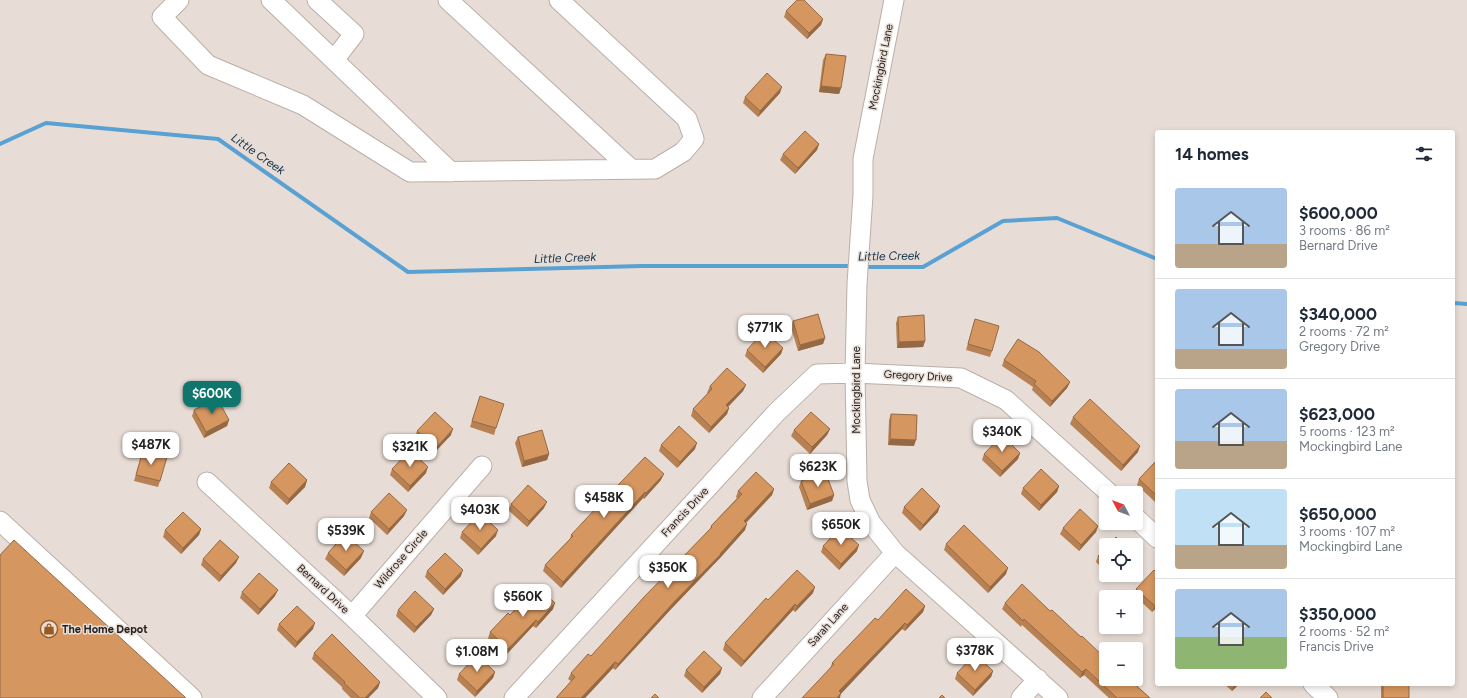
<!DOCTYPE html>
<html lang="en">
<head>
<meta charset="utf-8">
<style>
	:root { --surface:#fff; --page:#f2f2f3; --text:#1f2937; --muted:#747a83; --line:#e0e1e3; --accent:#0f766e }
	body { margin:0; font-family:Figtree,sans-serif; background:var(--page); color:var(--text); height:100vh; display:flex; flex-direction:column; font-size:15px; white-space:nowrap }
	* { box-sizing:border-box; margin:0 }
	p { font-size:13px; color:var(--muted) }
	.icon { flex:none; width:22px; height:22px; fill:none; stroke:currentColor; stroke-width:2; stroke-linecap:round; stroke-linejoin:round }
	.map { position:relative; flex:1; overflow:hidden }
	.sheet { position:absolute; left:1155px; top:130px; width:300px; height:556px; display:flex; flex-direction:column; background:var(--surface); border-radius:4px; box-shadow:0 2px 6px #0003 }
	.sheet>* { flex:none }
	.needle { width:26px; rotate:311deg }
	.controls { position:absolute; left:1099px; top:486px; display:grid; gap:8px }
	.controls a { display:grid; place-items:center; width:44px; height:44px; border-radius:4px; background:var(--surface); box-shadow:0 2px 6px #0003; font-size:20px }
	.price { position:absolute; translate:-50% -34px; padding:0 9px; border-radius:8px; background:#fff; color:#222; font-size:13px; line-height:26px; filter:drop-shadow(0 1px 2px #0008) }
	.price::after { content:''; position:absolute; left:50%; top:24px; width:12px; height:9px; margin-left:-6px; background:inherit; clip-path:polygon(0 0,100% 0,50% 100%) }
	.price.on { background:var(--accent); color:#fff }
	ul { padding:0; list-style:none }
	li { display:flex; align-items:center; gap:12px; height:100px; padding:0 20px }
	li+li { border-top:1px solid var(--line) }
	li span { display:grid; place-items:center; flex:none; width:112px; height:80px; border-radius:4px; color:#555 }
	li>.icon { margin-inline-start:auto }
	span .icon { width:48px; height:48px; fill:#fffc; stroke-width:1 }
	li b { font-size:17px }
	h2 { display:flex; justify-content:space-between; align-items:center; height:48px; padding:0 20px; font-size:17px }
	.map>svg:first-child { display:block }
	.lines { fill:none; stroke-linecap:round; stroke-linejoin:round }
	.stream { stroke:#5aa1d3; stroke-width:4 }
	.minor-casing { stroke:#baafa8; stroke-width:21 }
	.minor { stroke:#fff; stroke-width:19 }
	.wall { fill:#b78153 }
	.shaded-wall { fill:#956943 }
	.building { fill:#d59660; stroke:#956943 }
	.labels { text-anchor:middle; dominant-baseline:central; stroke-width:3; stroke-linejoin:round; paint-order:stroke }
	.street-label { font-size:11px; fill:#26221f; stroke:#e8ddd6 }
	.poi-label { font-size:11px; font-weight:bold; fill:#26221f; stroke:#e8ddd6; text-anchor:start }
	.water-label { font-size:12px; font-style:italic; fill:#113046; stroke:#e8ddd6 }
</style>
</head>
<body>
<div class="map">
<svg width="1467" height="698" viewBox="0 0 1467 698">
	<rect width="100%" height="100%" fill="#e8ddd6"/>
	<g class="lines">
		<path class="stream" d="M 0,144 L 46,123 L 218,139 L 408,272 L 642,266 L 854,266
			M 863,267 L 923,267 L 1003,221 L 1057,218 L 1157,259
			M 1453,303 L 1467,304"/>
		<g class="minor-casing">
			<path id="minor" d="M 179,0 L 162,17 L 208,65 L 303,105 L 410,172 L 655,169 L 683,152 L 694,139 L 687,119 L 559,0
				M 271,0 L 451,172
				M 317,0 L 354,34 L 334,60
				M 448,0 L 631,169
				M 894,0 L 863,159 L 863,195 L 857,284 L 855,373 L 857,481 L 860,500 L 871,523 L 895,553 L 1058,698
				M 207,482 L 352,616 L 437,698
				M 1136,518 L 1157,538
				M 0,521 L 192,698
				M 352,616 L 482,466
				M 1313,684 L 1328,698
				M 514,698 L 777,412 L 817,374 L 855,373 L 961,378 L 1006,400 L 1109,493
				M 762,698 L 895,553
				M 1021,698 L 1038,679"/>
		</g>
		<use href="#minor" class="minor"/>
	</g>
	<path class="wall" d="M 786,11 L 823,19 L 821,25 L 807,39 L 784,17 Z
		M 826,54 L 841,88 L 839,94 L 819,92 L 823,60 Z
		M 780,93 L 758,117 L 743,103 L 745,97 Z
		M 819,144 L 817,150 L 795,174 L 780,160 L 783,154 Z
		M 898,317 L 925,341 L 923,347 L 897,348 L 896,323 Z
		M 975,319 L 992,351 L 990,357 L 966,350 Z
		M 793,321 L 825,338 L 823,344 L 798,351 L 791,327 Z
		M 783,348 L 781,354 L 763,373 L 745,356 L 747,350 Z
		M 1004,360 L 1070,382 L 1067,388 L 1050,407 L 1032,390 L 1033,387 L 1002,366 Z
		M 746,385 L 743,391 L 728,407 L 729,408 L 727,414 L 709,433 L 691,416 L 693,409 L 708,393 L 707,393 L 710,386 Z
		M 480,396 L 496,428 L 494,435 L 470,427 Z
		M 194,410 L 229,420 L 227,426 L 204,438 L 192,416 Z
		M 891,414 L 914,446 L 888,445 L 889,420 Z
		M 1073,417 L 1138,452 L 1121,471 L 1070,424 Z
		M 830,429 L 827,435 L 810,454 L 791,436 L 794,430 Z
		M 417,431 L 451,435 L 433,454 L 415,437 Z
		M 518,437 L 549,454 L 547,460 L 522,467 L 515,443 Z
		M 661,445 L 695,449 L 677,468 L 659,451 Z
		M 143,450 L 160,481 L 158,487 L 134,481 Z
		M 1020,453 L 1018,459 L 1000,477 L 982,460 L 984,454 Z
		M 1157,460 L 1157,500 L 1155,502 L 1137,485 L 1139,479 Z
		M 392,469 L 426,473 L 408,492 L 390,475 Z
		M 307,480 L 305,487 L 287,505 L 269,488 L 271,482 Z
		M 661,480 L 644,499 L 643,498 L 561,588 L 543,571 L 545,565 L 570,539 L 571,535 Z
		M 801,481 L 834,495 L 832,501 L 807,510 L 799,487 Z
		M 1059,486 L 1057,492 L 1039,511 L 1021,494 L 1023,488 Z
		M 774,489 L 772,495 L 746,523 L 745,530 L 720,558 L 718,560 L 672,608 L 615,670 L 613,668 L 585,698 L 556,698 L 571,681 L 568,679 L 571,673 L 591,656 L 710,529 L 711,526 L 737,498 L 736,497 L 738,491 Z
		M 511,504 L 544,508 L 527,527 L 508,510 Z
		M 904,507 L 938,512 L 920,531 L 902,513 Z
		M 371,512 L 404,516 L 387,535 L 369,518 Z
		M 1098,526 L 1096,532 L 1079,551 L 1060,534 L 1063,528 Z
		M 201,529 L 199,535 L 181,554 L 163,537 L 165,530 Z
		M 462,532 L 496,536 L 478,555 L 460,538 Z
		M 946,544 L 1006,574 L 988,593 L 944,550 Z
		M 823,546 L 857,551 L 839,570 L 821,552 Z
		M 1106,548 L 1106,572 L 1096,562 L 1098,556 Z
		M 328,553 L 361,558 L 344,576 L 325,559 Z
		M 203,559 L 236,563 L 219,582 L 201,565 Z
		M 427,571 L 461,576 L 443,595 L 425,577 Z
		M 1157,573 L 1157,607 L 1152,612 L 1134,595 L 1136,589 Z
		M 1110,575 L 1118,575 L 1114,579 Z
		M 242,592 L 275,596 L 258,615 L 240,598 Z
		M 813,593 L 795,612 L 793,610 L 741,667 L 723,650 L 725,643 L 768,600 Z
		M 1005,603 L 1106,679 L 1134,683 L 1150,698 L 1109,698 L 1084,675 L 1080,678 L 1022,625 L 1021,627 L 1002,609 Z
		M 925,606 L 923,612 L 905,631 L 902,629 L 841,693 L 830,669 L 832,663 L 878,620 Z
		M 434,609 L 431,615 L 414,633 L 396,616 L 398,610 Z
		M 553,609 L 536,628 L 533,626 L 506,655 L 488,638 L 490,632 L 510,615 Z
		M 279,624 L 313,629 L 295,648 L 277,630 Z
		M 314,653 L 380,682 L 378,688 L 368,698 L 351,698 L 342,689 L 342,687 L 312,659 Z
		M 722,668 L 720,674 L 702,693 L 684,676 L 686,670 Z
		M 993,671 L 991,677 L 973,696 L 955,679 L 957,673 Z
		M 495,672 L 493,678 L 475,697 L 457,680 L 459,674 Z
		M 1224,684 L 1239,684 L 1232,691 Z
		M 1381,684 L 1409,684 L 1409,698 L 1381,698 Z"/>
	<path class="shaded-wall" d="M 823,19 L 821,25 L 807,39 L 809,33 Z
		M 821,86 L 841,88 L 839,94 L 819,92 Z
		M 782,87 L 780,93 L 758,117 L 760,111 Z
		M 819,144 L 817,150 L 795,174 L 798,168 Z
		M 825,338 L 823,344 L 798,351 L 800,345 Z
		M 925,341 L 923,347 L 897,348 L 899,342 Z
		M 783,348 L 781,354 L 763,373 L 765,367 Z
		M 1070,382 L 1067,388 L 1050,407 L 1052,401 Z
		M 746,385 L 743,391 L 724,411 L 726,405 Z
		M 729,408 L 727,414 L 709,433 L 711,427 Z
		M 229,420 L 227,426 L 204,438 L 206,432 Z
		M 453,429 L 451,435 L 433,454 L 436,448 Z
		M 830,429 L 827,435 L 810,454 L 812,447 Z
		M 890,439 L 916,440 L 914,446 L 888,445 Z
		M 697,443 L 695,449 L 677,468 L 680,462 Z
		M 1140,446 L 1138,452 L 1121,471 L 1123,465 Z
		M 1020,453 L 1018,459 L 1000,477 L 1002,471 Z
		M 549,454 L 547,460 L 522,467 L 524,461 Z
		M 428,467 L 426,473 L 408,492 L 410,486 Z
		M 664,474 L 661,480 L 644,499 L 646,493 Z
		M 307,480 L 305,487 L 287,505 L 289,499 Z
		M 1059,486 L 1057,492 L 1039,511 L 1041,505 Z
		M 774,489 L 772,495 L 742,527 L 744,521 Z
		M 645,492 L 643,498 L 561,588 L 563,582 Z
		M 834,495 L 832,501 L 807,510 L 810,504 Z
		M 547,502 L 544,508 L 527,527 L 529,521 Z
		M 940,506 L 938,512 L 920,531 L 923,525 Z
		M 407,510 L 404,516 L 387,535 L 389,529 Z
		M 747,524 L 745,530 L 720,558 L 718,560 L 672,608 L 615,670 L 618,664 L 674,602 Z
		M 1098,526 L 1096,532 L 1079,551 L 1081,545 Z
		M 201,529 L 199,535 L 181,554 L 183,548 Z
		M 498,530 L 496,536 L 478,555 L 481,549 Z
		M 859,545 L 857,551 L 839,570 L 841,564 Z
		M 364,551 L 361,558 L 344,576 L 346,570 Z
		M 239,557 L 236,563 L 219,582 L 221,576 Z
		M 1008,568 L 1006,574 L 988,593 L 990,587 Z
		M 463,570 L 461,576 L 443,595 L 445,589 Z
		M 1116,575 L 1118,575 L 1114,579 Z
		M 815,587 L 813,593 L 795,612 L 797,606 Z
		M 278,590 L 275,596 L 258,615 L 260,609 Z
		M 555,603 L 553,609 L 536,628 L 538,622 Z
		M 1157,603 L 1157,607 L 1152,612 L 1155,606 Z
		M 795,604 L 793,610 L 741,667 L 744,661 Z
		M 925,606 L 923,612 L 905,631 L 907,625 Z
		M 434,609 L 431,615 L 414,633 L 416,627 Z
		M 536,620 L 533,626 L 506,655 L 508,649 Z
		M 315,623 L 313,629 L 295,648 L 297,642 Z
		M 905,623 L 902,629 L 839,696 L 841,693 L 840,698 L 837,698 L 839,691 Z
		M 615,662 L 613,668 L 585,698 L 581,698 Z
		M 722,668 L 720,674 L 702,693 L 704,687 Z
		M 1086,669 L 1084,675 L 1080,678 L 1082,672 Z
		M 993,671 L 991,677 L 973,696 L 975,690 Z
		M 495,672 L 493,678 L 475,697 L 477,691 Z
		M 380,682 L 378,688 L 368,698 L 365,698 Z
		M 1235,684 L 1239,684 L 1232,691 L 1234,685 Z"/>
	<path class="building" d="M 797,0 L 804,0 L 823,19 L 809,33 L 786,11 Z
		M 826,54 L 846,56 L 841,88 L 821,86 Z
		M 767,73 L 782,87 L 760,111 L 745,97 Z
		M 805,131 L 819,144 L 798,168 L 783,154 Z
		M 818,314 L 825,338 L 800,345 L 793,321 Z
		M 924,315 L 925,341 L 899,342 L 898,317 Z
		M 975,319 L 999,326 L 992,351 L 968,344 Z
		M 764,331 L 783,348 L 765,367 L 747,350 Z
		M 1018,339 L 1039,352 L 1070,382 L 1052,401 L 1034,384 L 1036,381 L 1004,360 Z
		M 727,368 L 746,385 L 726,405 L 729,408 L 711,427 L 693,409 L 712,389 L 710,386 Z
		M 480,396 L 504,404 L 496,428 L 472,421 Z
		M 217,398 L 229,420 L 206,432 L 194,410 Z
		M 1090,399 L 1140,446 L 1123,465 L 1073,417 Z
		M 435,412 L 453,429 L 436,448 L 417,431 Z
		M 811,412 L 830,429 L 812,447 L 794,430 Z
		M 891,414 L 917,415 L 916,440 L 890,439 Z
		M 679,426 L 697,443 L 680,462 L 661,445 Z
		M 542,430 L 549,454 L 524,461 L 518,437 Z
		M 1002,435 L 1020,453 L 1002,471 L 984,454 Z
		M 143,450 L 167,457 L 160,481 L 136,475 Z
		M 410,450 L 428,467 L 410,486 L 392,469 Z
		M 645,457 L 664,474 L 646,493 L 645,492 L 563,582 L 545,565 L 573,536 L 571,535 L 598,506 Z
		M 1157,460 L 1157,496 L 1139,479 Z
		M 289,463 L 307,480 L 289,499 L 271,482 Z
		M 1041,469 L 1059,486 L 1041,505 L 1023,488 Z
		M 825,471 L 834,495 L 810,504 L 801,481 Z
		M 756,472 L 774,489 L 744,521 L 747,524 L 720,554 L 721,554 L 674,602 L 618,664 L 615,662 L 581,698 L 556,698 L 575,677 L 571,673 L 588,654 L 591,656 L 644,597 L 712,527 L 711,526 L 742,494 L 738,491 Z
		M 528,485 L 547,502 L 529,521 L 511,504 Z
		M 922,488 L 940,506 L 923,525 L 904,507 Z
		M 389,493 L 407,510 L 389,529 L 371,512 Z
		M 1080,509 L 1098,526 L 1081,545 L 1063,528 Z
		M 183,512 L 201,529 L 183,548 L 165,530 Z
		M 480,513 L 498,530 L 481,549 L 462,532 Z
		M 964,525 L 1008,568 L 990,587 L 946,544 Z
		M 840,528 L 859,545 L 841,564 L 823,546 Z
		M 345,534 L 364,551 L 346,570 L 328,553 Z
		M 1116,537 L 1124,545 L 1109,545 Z
		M 14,540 L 186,698 L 0,698 L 0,555 Z
		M 220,540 L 239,557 L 221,576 L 203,559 Z
		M 1106,548 L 1106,563 L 1098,556 Z
		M 445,553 L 463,570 L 445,589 L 427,571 Z
		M 797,570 L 815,587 L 797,606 L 795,604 L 744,661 L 725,643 L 766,598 L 768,600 Z
		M 1154,570 L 1157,573 L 1157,603 L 1155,606 L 1136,589 Z
		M 259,573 L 278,590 L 260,609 L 242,592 Z
		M 1022,584 L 1050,611 L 1052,610 L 1081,637 L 1082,636 L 1106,659 L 1106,679 L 1135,679 L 1132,682 L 1150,698 L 1117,698 L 1086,669 L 1082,672 L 1024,619 L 1023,621 L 1005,603 Z
		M 537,586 L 555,603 L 538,622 L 536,620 L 508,649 L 490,632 L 508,613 L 510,615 Z
		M 906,589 L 925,606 L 907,625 L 905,623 L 839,691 L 841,693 L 837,698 L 802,698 L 834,664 L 832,663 L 875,618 L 878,620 Z
		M 415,591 L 434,609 L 416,627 L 398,610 Z
		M 297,606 L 315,623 L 297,642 L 279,624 Z
		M 332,634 L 380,682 L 365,698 L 360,698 L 344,683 L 345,682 L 314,653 Z
		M 704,651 L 722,668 L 704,687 L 686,670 Z
		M 975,654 L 993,671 L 975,690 L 957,673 Z
		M 477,655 L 495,672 L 477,691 L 459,674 Z
		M 1383,684 L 1409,684 L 1409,698 L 1383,698 Z
		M 1266,692 L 1272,698 L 1260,698 Z
		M 655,694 L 659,698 L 651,698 Z
		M 942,695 L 945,698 L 939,698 Z"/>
	<defs>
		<g id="shop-ring" transform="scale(0.9)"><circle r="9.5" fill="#e8ddd6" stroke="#995a20" stroke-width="1.5"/><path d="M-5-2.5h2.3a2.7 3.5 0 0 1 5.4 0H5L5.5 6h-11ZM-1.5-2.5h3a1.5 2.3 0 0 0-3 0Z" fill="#995a20"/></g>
	</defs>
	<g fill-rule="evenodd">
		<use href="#shop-ring" x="49" y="629"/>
	</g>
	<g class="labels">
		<g class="street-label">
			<text transform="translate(881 67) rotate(-79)">Mockingbird Lane</text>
			<text transform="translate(918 376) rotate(3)">Gregory Drive</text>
			<text transform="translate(856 390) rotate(-90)">Mockingbird Lane</text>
			<text transform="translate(685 512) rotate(-47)">Francis Drive</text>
			<text transform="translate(401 559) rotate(-49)">Wildrose Circle</text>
			<text transform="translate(323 589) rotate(43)">Bernard Drive</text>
			<text transform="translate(828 625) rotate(-48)">Sarah Lane</text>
		</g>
		<g class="poi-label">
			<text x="62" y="629">The Home Depot</text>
		</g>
		<g class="water-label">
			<text transform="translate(258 154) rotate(35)">Little Creek</text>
			<text transform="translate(889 256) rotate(-1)">Little Creek</text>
			<text transform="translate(565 258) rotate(-2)">Little Creek</text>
		</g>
	</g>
</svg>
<div class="controls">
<a><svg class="needle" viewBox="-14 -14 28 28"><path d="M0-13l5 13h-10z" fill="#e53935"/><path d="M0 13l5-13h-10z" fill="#747a83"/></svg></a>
<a><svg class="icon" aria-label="locate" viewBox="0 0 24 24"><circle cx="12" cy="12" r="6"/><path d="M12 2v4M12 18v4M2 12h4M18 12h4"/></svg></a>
<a>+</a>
<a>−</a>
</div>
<b class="price" style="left:765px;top:349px">$771K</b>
<b class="price on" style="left:212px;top:415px">$600K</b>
<b class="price" style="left:1002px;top:453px">$340K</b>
<b class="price" style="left:151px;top:466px">$487K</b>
<b class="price" style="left:410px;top:468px">$321K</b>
<b class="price" style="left:818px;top:488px">$623K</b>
<b class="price" style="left:604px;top:519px">$458K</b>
<b class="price" style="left:480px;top:531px">$403K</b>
<b class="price" style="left:841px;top:546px">$650K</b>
<b class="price" style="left:346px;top:552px">$539K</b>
<b class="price" style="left:668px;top:589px">$350K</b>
<b class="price" style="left:523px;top:618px">$560K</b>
<b class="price" style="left:975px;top:672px">$378K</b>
<b class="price" style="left:477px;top:673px">$1.08M</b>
<section class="sheet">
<h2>14 homes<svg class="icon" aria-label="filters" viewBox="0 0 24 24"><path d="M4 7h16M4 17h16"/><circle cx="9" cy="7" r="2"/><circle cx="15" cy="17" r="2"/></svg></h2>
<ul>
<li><span style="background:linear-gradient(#a9c7e8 70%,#b9a48a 0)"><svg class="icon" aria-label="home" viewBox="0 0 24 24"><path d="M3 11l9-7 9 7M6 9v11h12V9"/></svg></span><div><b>$600,000</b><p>3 rooms · 86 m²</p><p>Bernard Drive</p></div></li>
<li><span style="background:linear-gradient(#a9c7e8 75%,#b9a48a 0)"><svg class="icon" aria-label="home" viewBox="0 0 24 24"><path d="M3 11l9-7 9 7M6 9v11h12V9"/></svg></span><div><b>$340,000</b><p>2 rooms · 72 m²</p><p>Gregory Drive</p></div></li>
<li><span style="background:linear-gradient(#a9c7e8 65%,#b9a48a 0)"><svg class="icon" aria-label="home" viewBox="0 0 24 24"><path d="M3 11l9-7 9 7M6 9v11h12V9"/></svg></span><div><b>$623,000</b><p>5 rooms · 123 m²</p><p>Mockingbird Lane</p></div></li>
<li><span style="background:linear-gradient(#bfe0f5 70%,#b9a48a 0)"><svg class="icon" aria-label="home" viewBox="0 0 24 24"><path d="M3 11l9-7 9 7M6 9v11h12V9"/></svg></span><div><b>$650,000</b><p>3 rooms · 107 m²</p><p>Mockingbird Lane</p></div></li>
<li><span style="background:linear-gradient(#a9c7e8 60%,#8fb573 0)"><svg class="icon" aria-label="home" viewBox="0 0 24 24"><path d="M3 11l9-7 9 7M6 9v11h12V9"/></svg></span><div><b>$350,000</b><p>2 rooms · 52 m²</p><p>Francis Drive</p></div></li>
</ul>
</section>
</div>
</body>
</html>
